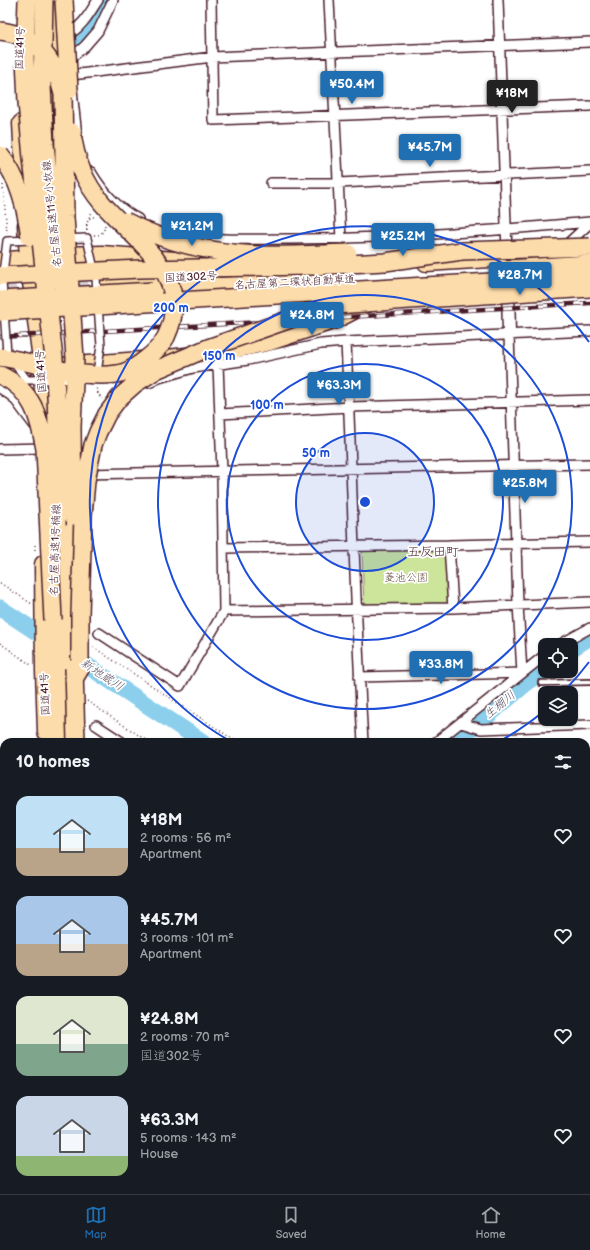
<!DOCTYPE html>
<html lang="en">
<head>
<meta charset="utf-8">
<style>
	:root { --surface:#171b24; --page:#20242c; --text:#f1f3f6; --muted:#9ea1a6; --line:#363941; --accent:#1f6fb2 }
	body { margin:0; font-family:"Balsamiq Sans","Klee One",sans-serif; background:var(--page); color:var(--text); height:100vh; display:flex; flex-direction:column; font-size:15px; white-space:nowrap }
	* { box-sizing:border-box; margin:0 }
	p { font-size:13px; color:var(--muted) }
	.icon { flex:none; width:22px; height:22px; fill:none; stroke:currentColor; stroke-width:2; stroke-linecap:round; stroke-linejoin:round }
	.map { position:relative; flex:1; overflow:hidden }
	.details { position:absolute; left:0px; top:738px; width:590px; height:456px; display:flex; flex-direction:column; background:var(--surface); border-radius:12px 12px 0 0; box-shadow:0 1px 3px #0004 }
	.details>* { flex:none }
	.tools { position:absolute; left:538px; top:638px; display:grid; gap:8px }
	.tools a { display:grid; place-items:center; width:40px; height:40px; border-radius:8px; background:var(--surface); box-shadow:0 1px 3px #0004; font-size:20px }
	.price { position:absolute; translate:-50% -34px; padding:0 9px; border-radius:4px; background:var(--accent); color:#fff; font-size:13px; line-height:26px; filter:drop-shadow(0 1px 2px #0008) }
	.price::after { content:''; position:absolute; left:50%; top:24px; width:12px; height:9px; margin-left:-6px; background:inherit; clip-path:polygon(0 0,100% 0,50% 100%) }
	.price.selected { background:#222; color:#fff }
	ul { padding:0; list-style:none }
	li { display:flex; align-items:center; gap:12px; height:100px; padding:0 16px }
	li span { display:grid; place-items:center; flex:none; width:112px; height:80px; border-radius:12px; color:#555 }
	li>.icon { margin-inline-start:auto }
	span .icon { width:48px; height:48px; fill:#fffc; stroke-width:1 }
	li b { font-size:17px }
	h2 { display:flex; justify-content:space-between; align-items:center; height:48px; padding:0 16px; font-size:17px }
	.dock { display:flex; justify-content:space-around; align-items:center; height:56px; border-top:1px solid var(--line); background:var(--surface); font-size:11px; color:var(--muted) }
	.dock a { display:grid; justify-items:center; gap:2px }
	.dock .selected { color:var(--accent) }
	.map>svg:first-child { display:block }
	.built { fill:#f9e7e4 }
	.green { fill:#cce59b; stroke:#8b8263 }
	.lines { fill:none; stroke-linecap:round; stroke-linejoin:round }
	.river { stroke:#8bcfec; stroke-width:17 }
	.trunk-tunnel { stroke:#dbd2d5; stroke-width:16; stroke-dasharray:16 8; stroke-linecap:butt }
	.service-casing { stroke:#4a1f2b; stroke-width:8 }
	.minor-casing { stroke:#4a1f2b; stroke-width:12 }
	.tertiary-casing { stroke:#4a1f2b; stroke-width:15 }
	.trunk-casing { stroke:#4a1f2b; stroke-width:19 }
	.motorway-casing { stroke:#4a1f2b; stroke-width:20 }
	.path { stroke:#4a1f2b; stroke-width:1.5; stroke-dasharray:1 3; stroke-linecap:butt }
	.service { stroke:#fff; stroke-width:4.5 }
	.minor { stroke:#fff; stroke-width:9 }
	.tertiary { stroke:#fff; stroke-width:12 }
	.trunk { stroke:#fddcac; stroke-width:16 }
	.motorway { stroke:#fddcac; stroke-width:17 }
	.rail-casing { stroke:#4a1f2b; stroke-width:4.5 }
	.rail { stroke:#fff; stroke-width:3; stroke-dasharray:9; stroke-linecap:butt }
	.pedestrian-bridge-casing { stroke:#4a1f2b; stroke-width:10; stroke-linecap:butt }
	.motorway-bridge-casing { stroke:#4a1f2b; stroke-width:20; stroke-linecap:butt }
	.path-bridge { stroke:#4a1f2b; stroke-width:1.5; stroke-dasharray:1 3; stroke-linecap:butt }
	.pedestrian-bridge { stroke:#fff; stroke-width:7 }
	.motorway-bridge { stroke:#fddcac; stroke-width:17 }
	.ring { fill:none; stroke:#1d4ed8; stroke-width:2 }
	.labels { text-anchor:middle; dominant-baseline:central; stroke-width:3.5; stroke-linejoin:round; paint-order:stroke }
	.street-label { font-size:11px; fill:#4a1f2b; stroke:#fff }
	.park-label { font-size:11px; fill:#6a5047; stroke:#fff }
	.water-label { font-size:12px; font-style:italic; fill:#5e5465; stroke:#fff }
	.quarter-label { font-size:13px; fill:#4a1f2b; stroke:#fff }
	.centre { fill:#1d4ed8; stroke:#fff; stroke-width:2 }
	.ring-label { font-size:12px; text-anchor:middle; font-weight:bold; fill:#1d4ed8; stroke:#fff; stroke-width:3.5; stroke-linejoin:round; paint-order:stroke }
</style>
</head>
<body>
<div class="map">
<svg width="590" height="1194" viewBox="0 0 590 1194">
	<rect width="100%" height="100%" fill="#fff"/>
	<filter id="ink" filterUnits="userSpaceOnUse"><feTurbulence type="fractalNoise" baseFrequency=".025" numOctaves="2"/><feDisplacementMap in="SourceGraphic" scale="8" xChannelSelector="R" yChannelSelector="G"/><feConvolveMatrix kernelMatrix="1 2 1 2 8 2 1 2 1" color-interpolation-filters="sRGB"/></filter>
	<g filter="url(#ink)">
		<path class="built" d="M 590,951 L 590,1116 L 586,1117 L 586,952 Z"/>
		<path class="green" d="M 447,549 L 450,603 L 364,606 L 362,551 Z"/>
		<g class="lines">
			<path class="river" d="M 83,39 L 97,19 L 104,0
				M 0,608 L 203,742
				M 571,649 L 590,637
				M 454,742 L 484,719 L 545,667
				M 586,913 L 590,914"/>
			<path class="trunk-tunnel" d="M 0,287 L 104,281"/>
			<g class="service-casing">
				<path id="service" d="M 541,683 L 590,682"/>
			</g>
			<g class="minor-casing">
				<path id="minor" d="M 211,0 L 213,120 L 590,106
					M 329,0 L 341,239
					M 498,0 L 507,252
					M 70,34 C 84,24 89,14 98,0
					M 71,58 L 85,46 L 98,31 L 113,0
					M 72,75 L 212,57 L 590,42
					M 72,86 L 73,100 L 77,136
					M 91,172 C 102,191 119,210 138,219
					M 271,183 L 338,183 L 590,171
					M 173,232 C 210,242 249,239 287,239 C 388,239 489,231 590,222
					M 395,236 L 401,240 L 418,258
					M 564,247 L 590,223
					M 346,342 C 352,475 355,609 363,742
					M 149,383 L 159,378 L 193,368 L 248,360 L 321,344 L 346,342 L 590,331
					M 0,388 L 13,397 L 34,425
					M 220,414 L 349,407 L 590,400
					M 0,449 L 44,448
					M 84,474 L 590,464
					M 449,545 L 453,608
					M 223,548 L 449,545 L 590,542
					M 224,611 L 453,608 L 590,602
					M 99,633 L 180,686 L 224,611 L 222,472 L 218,364
					M 559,645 L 590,628
					M 359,677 L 522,673 L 518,604 L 509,335
					M 461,723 L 481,729 L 590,725
					M 96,725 L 122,742
					M 436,742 L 545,655
					M 586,802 L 590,802
					M 0,834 L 4,834
					M 586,940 L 590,941
					M 0,982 L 4,982
					M 0,1077 L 4,1077
					M 586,1122 L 590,1122
					M 0,1147 L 4,1147
					M 48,1190 L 48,1194
					M 98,1190 L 98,1194
					M 302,1190 L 302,1194
					M 381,1190 L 381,1194"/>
			</g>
			<g class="tertiary-casing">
				<path id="tertiary" d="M 508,286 L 509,335
					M 342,1190 L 350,1194"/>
			</g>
			<g class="trunk-casing">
				<path id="trunk" d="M 53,0 L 53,56 L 56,122
					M 21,123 L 25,199
					M 26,225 L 28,259 L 42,367 L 44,430
					M 0,261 L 61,255 L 102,254 L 198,262
					M 426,263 L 522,257
					M 104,281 L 211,275
					M 0,366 L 26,367
					M 61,366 L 168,358 L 229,351 L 270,342 L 336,320 L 369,303
					M 43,564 L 44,670 L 46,732
					M 57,1190 L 57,1194
					M 88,1190 L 89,1194"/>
			</g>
			<g class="motorway-casing">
				<path id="motorway" d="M 157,290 L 330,280
					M 66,499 L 65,556 L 66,742
					M 54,606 L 54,742
					M 74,1190 L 74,1194"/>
			</g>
			<path class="path" d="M 3,185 L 7,233
				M 86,229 L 87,222 L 92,212
				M 97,388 L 98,393 L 102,399
				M 35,554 L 35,543
				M 0,583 L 32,604
				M 0,643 L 31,665
				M 93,647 L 237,742
				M 87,701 L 149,742
				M 586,889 L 590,890"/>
			<use href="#service" class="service"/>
			<use href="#minor" class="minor"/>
			<use href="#tertiary" class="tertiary"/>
			<use href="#trunk" class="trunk"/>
			<use href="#motorway" class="motorway"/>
			<g class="rail-casing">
				<path id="rail" d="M 0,337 L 590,303"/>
			</g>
			<use href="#rail" class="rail"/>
			<g class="pedestrian-bridge-casing">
				<path id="pedestrian-bridge" d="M 87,238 L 96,278 L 101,346 L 96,379 L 27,380 L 7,354 L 2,281 L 7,241 Z"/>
			</g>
			<g class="motorway-bridge-casing">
				<path id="motorway-bridge" d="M 27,0 L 25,58 L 27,102 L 32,158 L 54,359 C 58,415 58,470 57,525
					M 44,0 L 42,86 L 45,144 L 58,280
					M 64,0 L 69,90
					M 0,31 C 37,35 55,60 63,94 L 65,217 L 75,358 L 72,427 L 73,516
					M 0,155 C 19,178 26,208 30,237
					M 125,221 C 166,243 213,253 258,255 C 288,256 318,254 348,253
					M 506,269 L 590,264
					M 0,276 L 140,269 L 312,266 L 385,262 L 462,251 L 590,247
					M 0,300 L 153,291
					M 0,312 L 590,276
					M 0,357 C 37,362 90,383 125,372 C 133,369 140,364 146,359 C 154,353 161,346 166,337 C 195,275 136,243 102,203 C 85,183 75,159 72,132
					M 0,375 C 33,390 39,417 45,449 L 53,620
					M 74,668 L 76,742
					M 74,679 L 80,669 L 80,615 L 83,515 L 86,481 L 93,445 L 98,432 L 107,414 L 119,398 L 136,383 L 156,370 L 208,348 L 319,309 L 335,305 L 590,288"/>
			</g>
			<path class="path-bridge" d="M 87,230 C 86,222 88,216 97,217
				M 94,235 C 101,236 105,231 105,224
				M 97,389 L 98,395 L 102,399"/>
			<use href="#pedestrian-bridge" class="pedestrian-bridge"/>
			<use href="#motorway-bridge" class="motorway-bridge"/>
		</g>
	</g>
	<circle cx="365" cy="502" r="69" fill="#1d4ed8" fill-opacity=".12"/>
	<g class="ring">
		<circle cx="365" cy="502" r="69"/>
		<circle cx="365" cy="502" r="138"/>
		<circle cx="365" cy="502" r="207"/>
		<path d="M589 662A275 275 0 0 1 564 691M544 711A275 275 0 0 1 500 741M230 741A275 275 0 1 1 589 342"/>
	</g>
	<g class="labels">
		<g class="street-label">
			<text transform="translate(20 48) rotate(-88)">国道41号</text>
			<text transform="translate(52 214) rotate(-96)">名古屋高速11号小牧線</text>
			<text transform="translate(191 277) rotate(-3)">国道302号</text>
			<text transform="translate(295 282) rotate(-3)">名古屋第二環状自動車道</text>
			<text transform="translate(41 371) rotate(-94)">国道41号</text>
			<text transform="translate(55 550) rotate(-88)">名古屋高速1号楠線</text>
			<text transform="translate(45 694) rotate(-92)">国道41号</text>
		</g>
		<g class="park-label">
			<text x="406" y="577">菱池公園</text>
		</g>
		<g class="water-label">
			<text transform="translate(102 675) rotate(33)">新地蔵川</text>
			<text transform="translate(500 705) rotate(-39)">生棚川</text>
		</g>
		<g class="quarter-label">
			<text x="433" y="552">五反田町</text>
		</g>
	</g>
	<circle cx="365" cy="502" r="6" class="centre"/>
	<g class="ring-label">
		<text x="171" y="312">200 m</text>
		<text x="219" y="360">150 m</text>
		<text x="267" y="409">100 m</text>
		<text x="316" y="457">50 m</text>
	</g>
</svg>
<div class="tools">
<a><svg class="icon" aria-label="locate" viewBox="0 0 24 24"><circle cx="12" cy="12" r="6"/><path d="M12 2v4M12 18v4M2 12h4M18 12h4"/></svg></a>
<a><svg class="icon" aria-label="layers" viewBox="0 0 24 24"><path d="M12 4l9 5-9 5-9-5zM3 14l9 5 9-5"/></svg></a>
</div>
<b class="price" style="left:352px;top:105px">¥50.4M</b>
<b class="price selected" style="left:512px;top:114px">¥18M</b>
<b class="price" style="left:430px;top:168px">¥45.7M</b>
<b class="price" style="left:192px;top:247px">¥21.2M</b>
<b class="price" style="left:403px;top:257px">¥25.2M</b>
<b class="price" style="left:520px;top:296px">¥28.7M</b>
<b class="price" style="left:312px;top:336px">¥24.8M</b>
<b class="price" style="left:339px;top:406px">¥63.3M</b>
<b class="price" style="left:525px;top:504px">¥25.8M</b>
<b class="price" style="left:441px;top:685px">¥33.8M</b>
<section class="details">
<h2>10 homes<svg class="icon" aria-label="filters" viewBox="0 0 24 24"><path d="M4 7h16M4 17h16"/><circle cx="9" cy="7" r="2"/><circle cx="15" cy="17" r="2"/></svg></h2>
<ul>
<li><span style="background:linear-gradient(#bfe0f5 65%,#b9a48a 0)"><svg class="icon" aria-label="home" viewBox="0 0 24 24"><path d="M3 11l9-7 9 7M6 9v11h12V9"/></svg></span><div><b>¥18M</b><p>2 rooms · 56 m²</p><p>Apartment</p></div><svg class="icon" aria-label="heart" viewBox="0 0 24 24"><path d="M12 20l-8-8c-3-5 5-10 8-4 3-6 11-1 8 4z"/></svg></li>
<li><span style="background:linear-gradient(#a9c7e8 60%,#b9a48a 0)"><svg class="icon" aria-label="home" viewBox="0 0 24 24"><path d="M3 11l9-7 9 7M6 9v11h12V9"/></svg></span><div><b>¥45.7M</b><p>3 rooms · 101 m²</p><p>Apartment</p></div><svg class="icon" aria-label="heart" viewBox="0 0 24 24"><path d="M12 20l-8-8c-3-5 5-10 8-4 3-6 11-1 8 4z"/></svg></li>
<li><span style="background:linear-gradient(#dfe7d0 60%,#7fa58c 0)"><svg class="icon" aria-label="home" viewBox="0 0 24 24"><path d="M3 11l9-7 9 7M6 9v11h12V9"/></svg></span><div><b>¥24.8M</b><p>2 rooms · 70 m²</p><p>国道302号</p></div><svg class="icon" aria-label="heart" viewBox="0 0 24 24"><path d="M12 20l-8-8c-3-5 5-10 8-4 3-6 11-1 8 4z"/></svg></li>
<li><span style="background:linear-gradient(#c9d6e8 75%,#8fb573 0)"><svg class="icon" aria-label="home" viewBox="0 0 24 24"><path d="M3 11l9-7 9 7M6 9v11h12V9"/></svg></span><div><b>¥63.3M</b><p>5 rooms · 143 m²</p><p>House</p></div><svg class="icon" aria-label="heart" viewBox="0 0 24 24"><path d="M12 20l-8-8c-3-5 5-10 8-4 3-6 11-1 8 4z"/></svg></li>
</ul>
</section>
</div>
<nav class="dock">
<a class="selected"><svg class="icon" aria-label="map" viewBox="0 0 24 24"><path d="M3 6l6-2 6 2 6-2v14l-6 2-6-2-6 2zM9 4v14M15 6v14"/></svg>Map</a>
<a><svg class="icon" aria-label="saved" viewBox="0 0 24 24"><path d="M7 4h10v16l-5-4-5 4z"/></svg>Saved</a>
<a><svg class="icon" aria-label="home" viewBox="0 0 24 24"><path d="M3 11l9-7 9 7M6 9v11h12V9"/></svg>Home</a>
</nav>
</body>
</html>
